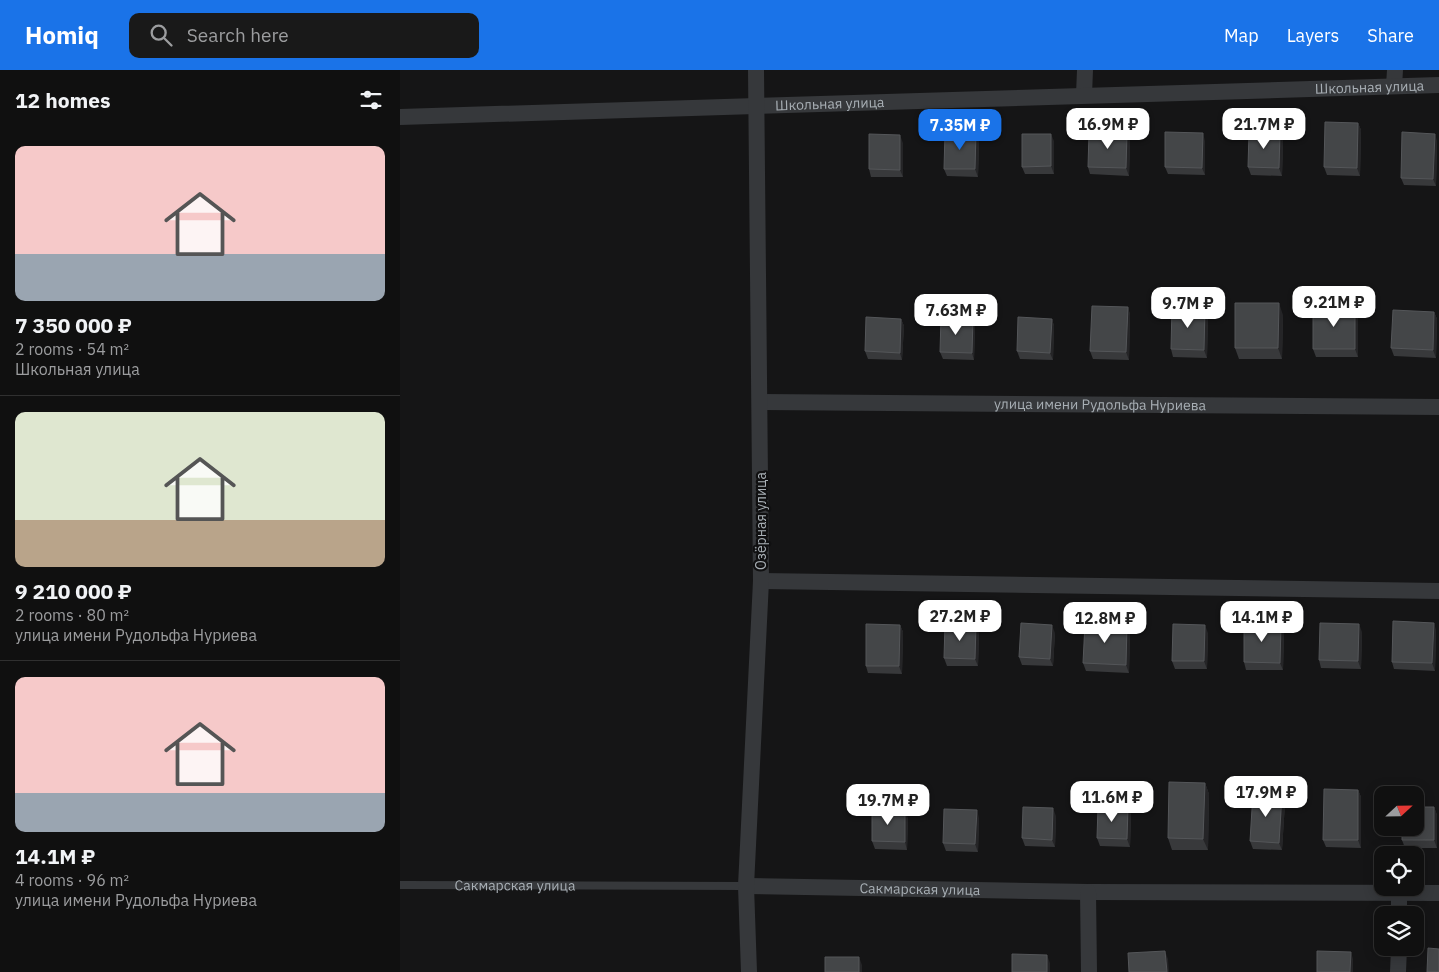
<!DOCTYPE html>
<html lang="en">
<head>
<meta charset="utf-8">
<style>
	:root { --surface:#101010; --page:#191919; --text:#f1f3f6; --muted:#9c9d9f; --line:#303030; --accent:#1a73e8 }
	body { margin:0; font-family:"IBM Plex Sans",sans-serif; background:var(--page); color:var(--text); height:100vh; display:flex; flex-direction:column; font-size:19px; white-space:nowrap }
	* { box-sizing:border-box; margin:0 }
	p { font-size:16px; color:var(--muted) }
	.icon { flex:none; width:28px; height:28px; fill:none; stroke:currentColor; stroke-width:2; stroke-linecap:round; stroke-linejoin:round }
	.map { position:relative; flex:1; overflow:hidden }
	.side { display:flex; flex-direction:column; background:var(--surface); width:400px }
	.side>* { flex:none }
	.needle { width:32px; rotate:68deg }
	.buttons { position:absolute; left:974px; top:716px; display:grid; gap:10px }
	.buttons a { display:grid; place-items:center; width:50px; height:50px; border-radius:10px; background:var(--surface); box-shadow:0 2px 12px #0003,0 0 0 1px var(--line); font-size:25px }
	.price { position:absolute; translate:-50% -42px; padding:0 11px; border-radius:10px; background:#fff; color:#222; font-size:16px; line-height:32px; filter:drop-shadow(0 1px 2px #0008) }
	.price::after { content:''; position:absolute; left:50%; top:30px; width:15px; height:11px; margin-left:-8px; background:inherit; clip-path:polygon(0 0,100% 0,50% 100%) }
	.price.on { background:var(--accent); color:#fff }
	ul { padding:0; list-style:none }
	li { display:grid; align-content:center; gap:10px; height:265px; padding:0 15px }
	li+li { border-top:1px solid var(--line) }
	li span { display:grid; place-items:center; height:155px; border-radius:10px; color:#555 }
	li>.icon { margin-inline-start:auto }
	span .icon { width:90px; height:90px; fill:#fffc; stroke-width:1 }
	li b { font-size:21px }
	h2 { display:flex; justify-content:space-between; align-items:center; height:60px; padding:0 15px; font-size:21px }
	header { display:flex; align-items:center; gap:30px; box-sizing:border-box; height:70px; padding:0 25px; background:var(--accent); color:#fff }
	header strong { font-size:24px }
	nav { display:flex; gap:28px; margin-inline-start:auto; font-size:18px }
	.search { width:350px; height:45px; background:var(--page); display:flex; align-items:center; gap:12px; box-sizing:border-box; padding:0 18px; border-radius:10px; color:var(--muted); font-size:19px }
	main { display:flex; flex:1; min-height:0 }
	.map>svg:first-child { display:block }
	.lines { fill:none; stroke-linecap:round; stroke-linejoin:round }
	.service { stroke:#36383b; stroke-width:8 }
	.minor { stroke:#36383b; stroke-width:16 }
	.wall { fill:#38393b }
	.shaded-wall { fill:#252527 }
	.building { fill:#444648; stroke:#545659 }
	.labels { text-anchor:middle; dominant-baseline:central; stroke-width:4.5; stroke-linejoin:round; paint-order:stroke }
	.street-label { font-size:14px; fill:#a8afb5; stroke:#101011 }
</style>
</head>
<body>
<header>
<strong>Homiq</strong>
<div class="search"><svg class="icon" aria-label="search" viewBox="0 0 24 24"><circle cx="10" cy="10" r="6"/><path d="M15 15l6 6"/></svg>Search here</div>
<nav><a>Map</a><a>Layers</a><a>Share</a></nav>
</header>
<main>
<section class="side">
<h2>12 homes<svg class="icon" aria-label="filters" viewBox="0 0 24 24"><path d="M4 7h16M4 17h16"/><circle cx="9" cy="7" r="2"/><circle cx="15" cy="17" r="2"/></svg></h2>
<ul>
<li><span style="background:linear-gradient(#f6c9c9 70%,#9aa5b1 0)"><svg class="icon" aria-label="home" viewBox="0 0 24 24"><path d="M3 11l9-7 9 7M6 9v11h12V9"/></svg></span><div><b>7 350 000 ₽</b><p>2 rooms · 54 m²</p><p>Школьная улица</p></div></li>
<li><span style="background:linear-gradient(#dfe7d0 70%,#b9a48a 0)"><svg class="icon" aria-label="home" viewBox="0 0 24 24"><path d="M3 11l9-7 9 7M6 9v11h12V9"/></svg></span><div><b>9 210 000 ₽</b><p>2 rooms · 80 m²</p><p>улица имени Рудольфа Нуриева</p></div></li>
<li><span style="background:linear-gradient(#f6c9c9 75%,#9aa5b1 0)"><svg class="icon" aria-label="home" viewBox="0 0 24 24"><path d="M3 11l9-7 9 7M6 9v11h12V9"/></svg></span><div><b>14.1M ₽</b><p>4 rooms · 96 m²</p><p>улица имени Рудольфа Нуриева</p></div></li>
</ul>
</section>
<div class="map">
<svg width="1039" height="902" viewBox="0 0 1039 902">
	<rect width="100%" height="100%" fill="#151516"/>
	<g class="lines">
		<path class="service" id="s1" d="M 0,815 L 346,816"/>
		<g class="minor">
			<path d="M 994,16 L 995,0"/>
			<path d="M 684,25 L 685,0"/>
			<path id="s2" d="M 0,47 L 1039,15"/>
			<path id="s3" d="M 360,332 L 1039,337"/>
			<path d="M 361,511 L 1039,521"/>
			<path id="s4" d="M 346,816 L 688,822 L 1039,823"/>
			<path d="M 688,822 L 689,902"/>
			<path d="M 999,845 L 999,823"/>
			<path d="M 349,902 L 346,816 L 361,511 L 356,0"/>
			<path d="M 998,902 L 999,878"/>
		</g>
	</g>
	<path class="wall" d="M 958,53 L 961,60 L 960,106 L 927,105 L 924,97 Z
		M 576,63 L 579,71 L 578,107 L 547,106 L 544,99 Z
		M 727,64 L 730,72 L 729,106 L 690,104 L 688,97 Z
		M 880,64 L 883,72 L 882,106 L 851,105 L 848,97 Z
		M 654,71 L 654,104 L 625,104 L 622,97 Z
		M 805,71 L 805,105 L 768,104 L 765,97 Z
		M 1037,71 L 1036,116 L 1004,115 L 1001,108 Z
		M 503,73 L 503,107 L 471,107 L 469,99 Z
		M 728,237 L 730,245 L 729,290 L 693,289 L 690,281 Z
		M 1034,242 L 1037,249 L 1036,288 L 994,286 L 991,278 Z
		M 958,244 L 958,287 L 916,287 L 913,279 Z
		M 808,245 L 807,288 L 773,287 L 771,279 Z
		M 883,245 L 882,289 L 839,289 L 835,278 Z
		M 501,249 L 504,256 L 502,290 L 468,289 L 465,281 Z
		M 573,249 L 575,257 L 574,290 L 543,289 L 540,282 Z
		M 652,249 L 654,256 L 653,290 L 620,289 L 617,281 Z
		M 500,555 L 503,562 L 502,604 L 468,603 L 466,596 Z
		M 727,555 L 730,563 L 729,603 L 686,601 L 683,593 Z
		M 881,555 L 884,563 L 883,600 L 846,600 L 844,592 Z
		M 1036,560 L 1035,601 L 994,599 L 992,592 Z
		M 962,562 L 961,599 L 921,598 L 919,590 Z
		M 579,563 L 578,596 L 547,596 L 544,588 Z
		M 655,563 L 653,596 L 622,595 L 619,587 Z
		M 808,563 L 807,599 L 775,599 L 772,591 Z
		M 805,713 L 809,724 L 808,780 L 772,780 L 768,768 Z
		M 958,720 L 961,727 L 961,778 L 926,777 L 923,770 Z
		M 882,725 L 885,733 L 882,780 L 853,779 L 850,771 Z
		M 1034,737 L 1037,745 L 1037,778 L 1005,778 L 1002,770 Z
		M 728,738 L 731,745 L 730,777 L 700,776 L 697,768 Z
		M 656,746 L 655,777 L 625,776 L 622,768 Z
		M 508,748 L 507,780 L 475,779 L 472,771 Z
		M 579,748 L 578,782 L 546,781 L 543,773 Z"/>
	<path class="shaded-wall" d="M 958,53 L 961,60 L 960,106 L 957,98 Z
		M 576,63 L 579,71 L 578,107 L 575,99 Z
		M 803,63 L 805,71 L 805,105 L 802,98 Z
		M 651,64 L 654,71 L 654,104 L 651,96 Z
		M 727,64 L 730,72 L 729,106 L 726,98 Z
		M 880,64 L 883,72 L 882,106 L 879,98 Z
		M 1035,64 L 1037,71 L 1036,116 L 1033,109 Z
		M 500,65 L 503,73 L 503,107 L 500,100 Z
		M 879,233 L 883,245 L 882,289 L 878,278 Z
		M 728,237 L 730,245 L 729,290 L 726,282 Z
		M 955,237 L 958,244 L 958,287 L 955,279 Z
		M 805,238 L 808,245 L 807,288 L 804,280 Z
		M 1034,242 L 1037,249 L 1036,288 L 1033,280 Z
		M 501,249 L 504,256 L 502,290 L 500,283 Z
		M 573,249 L 575,257 L 574,290 L 572,283 Z
		M 652,249 L 654,256 L 653,290 L 650,283 Z
		M 1034,553 L 1036,560 L 1035,601 L 1032,593 Z
		M 959,554 L 962,562 L 961,599 L 958,591 Z
		M 500,555 L 503,562 L 502,604 L 499,596 Z
		M 576,555 L 579,563 L 578,596 L 575,589 Z
		M 652,555 L 655,563 L 653,596 L 650,589 Z
		M 727,555 L 730,563 L 729,603 L 726,595 Z
		M 805,555 L 808,563 L 807,599 L 804,591 Z
		M 881,555 L 884,563 L 883,600 L 880,593 Z
		M 805,713 L 809,724 L 808,780 L 803,769 Z
		M 958,720 L 961,727 L 961,778 L 958,770 Z
		M 882,725 L 885,733 L 882,780 L 879,773 Z
		M 1034,737 L 1037,745 L 1037,778 L 1034,770 Z
		M 653,738 L 656,746 L 655,777 L 652,770 Z
		M 728,738 L 731,745 L 730,777 L 727,769 Z
		M 505,740 L 508,748 L 507,780 L 505,772 Z
		M 577,740 L 579,748 L 578,782 L 575,774 Z
		M 765,881 L 768,889 L 769,902 L 767,902 Z
		M 951,882 L 953,889 L 953,902 L 950,902 Z
		M 647,885 L 650,893 L 650,902 L 647,902 Z
		M 459,887 L 462,895 L 462,902 L 459,902 Z"/>
	<path class="building" d="M 925,52 L 958,53 L 957,98 L 924,97 Z
		M 765,62 L 803,63 L 802,98 L 765,97 Z
		M 1002,62 L 1035,64 L 1033,109 L 1001,108 Z
		M 545,63 L 576,63 L 575,99 L 544,99 Z
		M 689,63 L 727,64 L 726,98 L 688,97 Z
		M 849,63 L 880,64 L 879,98 L 848,97 Z
		M 469,64 L 500,65 L 500,100 L 469,99 Z
		M 622,64 L 651,64 L 651,96 L 622,97 Z
		M 835,233 L 879,233 L 878,278 L 835,278 Z
		M 692,236 L 728,237 L 726,282 L 690,281 Z
		M 772,237 L 805,238 L 804,280 L 771,279 Z
		M 913,237 L 955,237 L 955,279 L 913,279 Z
		M 993,240 L 1034,242 L 1033,280 L 991,278 Z
		M 466,247 L 501,249 L 500,283 L 465,281 Z
		M 618,247 L 652,249 L 650,283 L 617,281 Z
		M 541,248 L 573,249 L 572,283 L 540,282 Z
		M 993,551 L 1034,553 L 1032,593 L 992,592 Z
		M 621,553 L 652,555 L 650,589 L 619,587 Z
		M 685,553 L 727,555 L 726,595 L 683,593 Z
		M 920,553 L 959,554 L 958,591 L 919,590 Z
		M 466,554 L 500,555 L 499,596 L 466,596 Z
		M 545,554 L 576,555 L 575,589 L 544,588 Z
		M 773,554 L 805,555 L 804,591 L 772,591 Z
		M 844,554 L 881,555 L 880,593 L 844,592 Z
		M 769,712 L 805,713 L 803,769 L 768,768 Z
		M 924,719 L 958,720 L 958,770 L 923,770 Z
		M 853,723 L 882,725 L 879,773 L 850,771 Z
		M 623,737 L 653,738 L 652,770 L 622,768 Z
		M 698,737 L 728,738 L 727,769 L 697,768 Z
		M 1015,737 L 1034,737 L 1034,770 L 1002,770 L 1002,758 L 1015,758 Z
		M 472,739 L 505,740 L 505,772 L 472,771 Z
		M 544,739 L 577,740 L 575,774 L 543,773 Z
		M 1028,878 L 1039,879 L 1039,902 L 1027,902 Z
		M 765,881 L 767,902 L 729,902 L 728,883 Z
		M 917,881 L 951,882 L 950,902 L 917,902 Z
		M 612,884 L 647,885 L 647,902 L 612,902 Z
		M 425,887 L 459,887 L 459,902 L 425,902 Z"/>
	<g class="labels">
		<g class="street-label">
			<text stroke="none"><textPath href="#s2" startOffset="970">Школьная улица</textPath></text>
			<text stroke="none"><textPath href="#s2" startOffset="430">Школьная улица</textPath></text>
			<text stroke="none"><textPath href="#s3" startOffset="340">улица имени Рудольфа Нуриева</textPath></text>
			<text transform="translate(361 451) rotate(-90)">Озёрная улица</text>
			<text stroke="none"><textPath href="#s1" startOffset="115">Сакмарская улица</textPath></text>
			<text stroke="none"><textPath href="#s4" startOffset="174">Сакмарская улица</textPath></text>
		</g>
	</g>
</svg>
<div class="buttons">
<a><svg class="needle" viewBox="-14 -14 28 28"><path d="M0-13l5 13h-10z" fill="#e53935"/><path d="M0 13l5-13h-10z" fill="#9c9d9f"/></svg></a>
<a><svg class="icon" aria-label="locate" viewBox="0 0 24 24"><circle cx="12" cy="12" r="6"/><path d="M12 2v4M12 18v4M2 12h4M18 12h4"/></svg></a>
<a><svg class="icon" aria-label="layers" viewBox="0 0 24 24"><path d="M12 4l9 5-9 5-9-5zM3 14l9 5 9-5"/></svg></a>
</div>
<b class="price" style="left:708px;top:80px">16.9M ₽</b>
<b class="price" style="left:864px;top:80px">21.7M ₽</b>
<b class="price on" style="left:560px;top:81px">7.35M ₽</b>
<b class="price" style="left:934px;top:258px">9.21M ₽</b>
<b class="price" style="left:788px;top:259px">9.7M ₽</b>
<b class="price" style="left:556px;top:266px">7.63M ₽</b>
<b class="price" style="left:560px;top:572px">27.2M ₽</b>
<b class="price" style="left:862px;top:573px">14.1M ₽</b>
<b class="price" style="left:705px;top:574px">12.8M ₽</b>
<b class="price" style="left:866px;top:748px">17.9M ₽</b>
<b class="price" style="left:712px;top:753px">11.6M ₽</b>
<b class="price" style="left:488px;top:756px">19.7M ₽</b>
</div>
</main>
</body>
</html>
